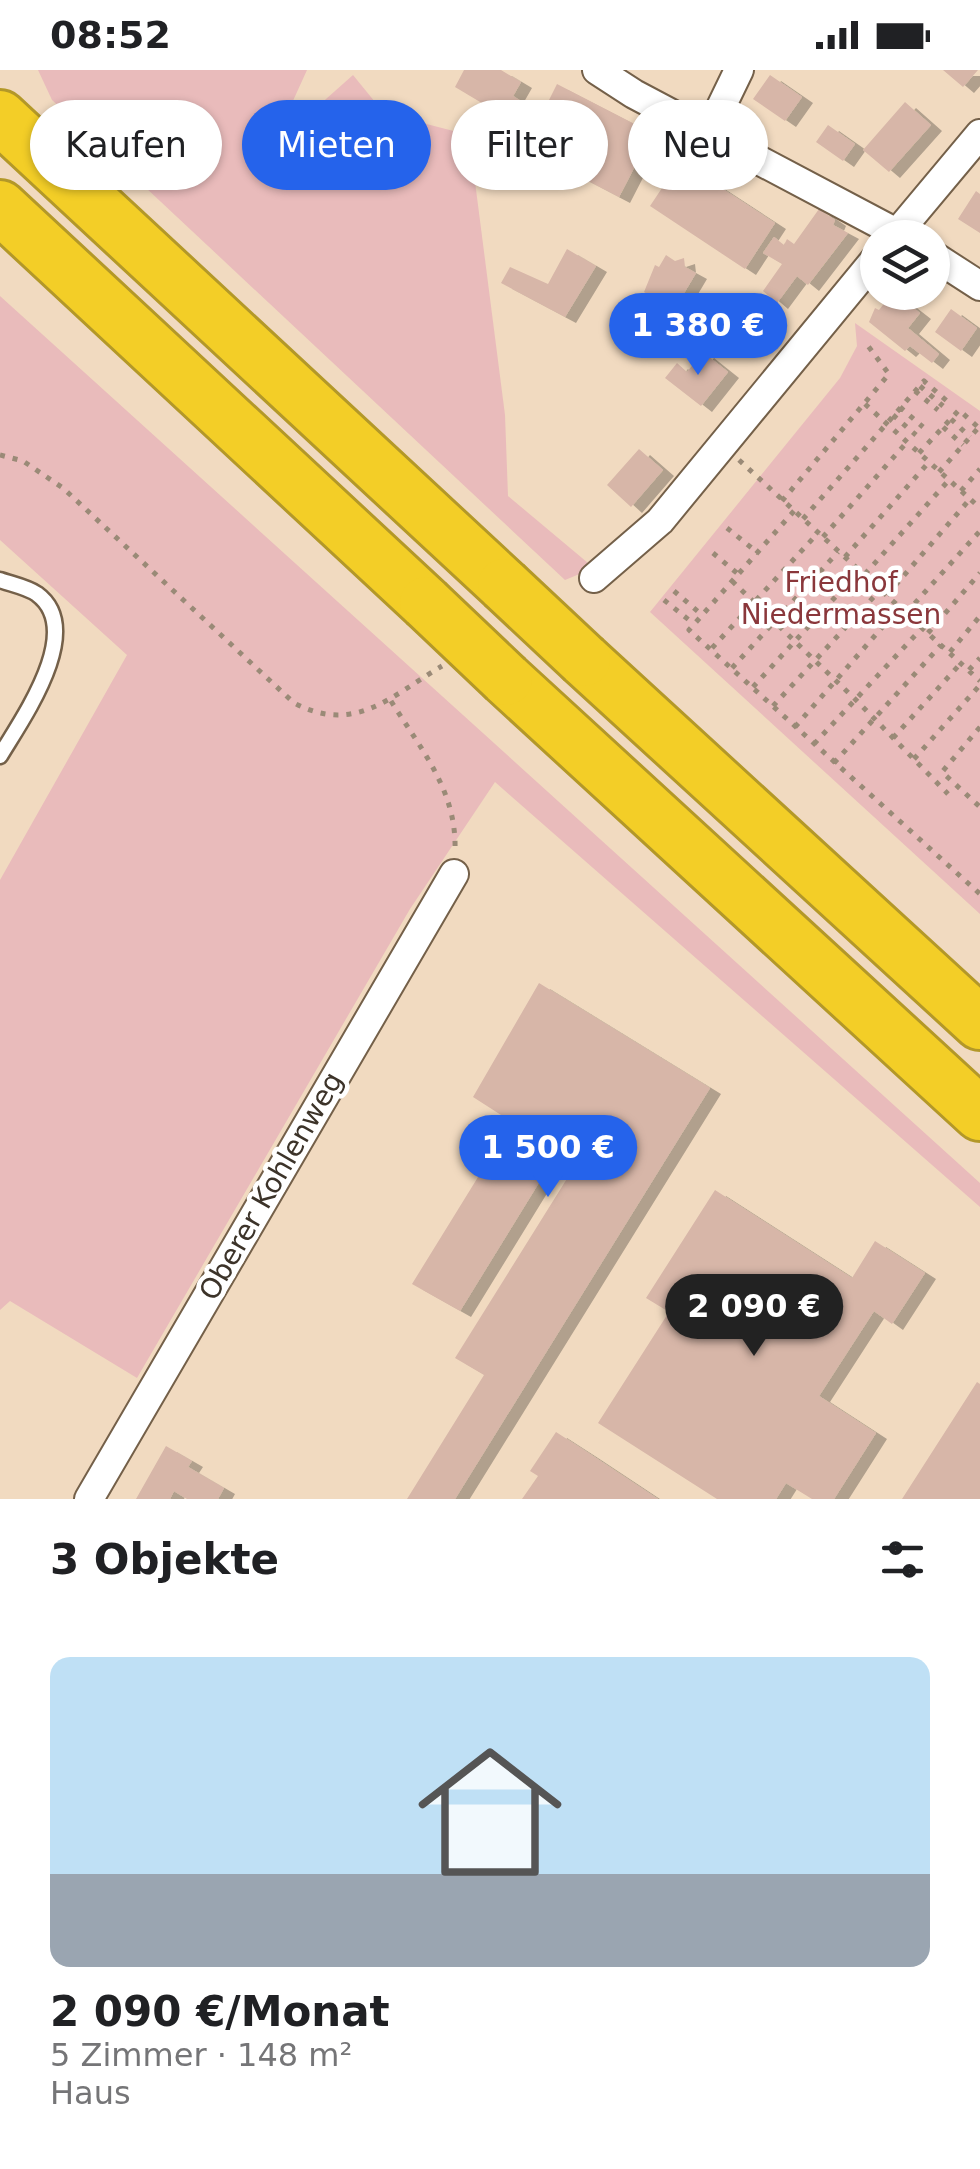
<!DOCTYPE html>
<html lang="de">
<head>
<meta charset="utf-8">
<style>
	:root { --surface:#fff; --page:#f2f2f2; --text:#202124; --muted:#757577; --accent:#2563eb }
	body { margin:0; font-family:"DejaVu Sans",sans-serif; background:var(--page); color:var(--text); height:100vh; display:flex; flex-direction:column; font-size:38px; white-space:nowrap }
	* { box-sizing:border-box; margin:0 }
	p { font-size:32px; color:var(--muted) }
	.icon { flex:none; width:55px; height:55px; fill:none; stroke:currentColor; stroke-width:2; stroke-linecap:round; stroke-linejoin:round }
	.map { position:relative; height:1429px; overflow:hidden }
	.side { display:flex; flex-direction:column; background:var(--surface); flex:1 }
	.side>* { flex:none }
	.top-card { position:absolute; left:30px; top:30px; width:920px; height:90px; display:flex; gap:20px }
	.controls { position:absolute; left:860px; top:150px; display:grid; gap:20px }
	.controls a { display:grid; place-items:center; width:90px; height:90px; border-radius:50%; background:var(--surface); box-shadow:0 2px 8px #0004; font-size:50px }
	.price { position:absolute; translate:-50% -85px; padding:0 22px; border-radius:35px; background:var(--accent); color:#fff; font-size:32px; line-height:65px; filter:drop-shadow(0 2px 5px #0008) }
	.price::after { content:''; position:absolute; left:50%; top:60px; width:30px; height:22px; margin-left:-15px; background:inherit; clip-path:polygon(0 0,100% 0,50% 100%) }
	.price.active { background:#222; color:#fff }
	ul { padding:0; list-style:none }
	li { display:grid; align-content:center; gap:20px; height:530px; padding:0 50px }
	li span { display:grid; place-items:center; height:310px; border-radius:20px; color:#555 }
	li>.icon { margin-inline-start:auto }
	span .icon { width:180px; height:180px; fill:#fffc; stroke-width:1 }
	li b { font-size:42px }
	h2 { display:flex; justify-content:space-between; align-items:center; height:120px; padding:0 50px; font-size:42px }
	.chip { padding:0 35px; border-radius:45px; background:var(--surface); box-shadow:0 2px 8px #0004; font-size:35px; line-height:90px }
	.chip.active { background:var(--accent); color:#fff }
	.status { display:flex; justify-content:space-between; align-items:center; height:70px; padding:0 50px; background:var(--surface); direction:ltr }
	.status svg { height:28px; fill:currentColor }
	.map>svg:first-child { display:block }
	.green { fill:#e9bbbb }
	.building { fill:#d7b6a8; filter:url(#shadow) }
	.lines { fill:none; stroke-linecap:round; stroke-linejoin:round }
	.lane-casing { stroke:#746049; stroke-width:19 }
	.street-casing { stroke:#746049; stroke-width:32 }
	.highway-casing { stroke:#b39828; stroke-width:58 }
	.path { stroke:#9a8a77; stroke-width:5; stroke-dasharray:5 8; stroke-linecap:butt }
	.lane { stroke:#fff; stroke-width:14 }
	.street { stroke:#fff; stroke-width:28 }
	.highway { stroke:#f3ce27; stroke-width:52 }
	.highway-bridge-casing { stroke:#b39828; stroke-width:58; stroke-linecap:butt }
	.highway-bridge { stroke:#f3ce27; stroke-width:52 }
	.labels { text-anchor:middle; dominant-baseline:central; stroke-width:9; stroke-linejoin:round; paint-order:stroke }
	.park-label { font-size:28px; fill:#8a373b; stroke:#fff }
	.street-label { font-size:28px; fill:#3c3329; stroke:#fff }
</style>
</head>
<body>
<div class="status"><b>08:52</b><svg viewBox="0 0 49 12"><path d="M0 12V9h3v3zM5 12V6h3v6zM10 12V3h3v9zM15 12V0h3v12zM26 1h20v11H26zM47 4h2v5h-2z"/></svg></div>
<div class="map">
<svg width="980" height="1429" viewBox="0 0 980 1429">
	<defs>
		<filter id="shadow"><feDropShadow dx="11" dy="6" stdDeviation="0" flood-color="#0004"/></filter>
	</defs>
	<rect width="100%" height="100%" fill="#f1dac0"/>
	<path class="green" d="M 38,0 L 307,0 L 272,77 L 353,5 L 384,43 L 469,65 L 505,345 L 508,426 L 594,498 L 565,510 L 52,30 Z
		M 0,226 L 980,1113 L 980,1137 L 495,712 L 410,839 L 137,1308 L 10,1231 L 0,1240 L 0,810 L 127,585 L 0,470 Z
		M 855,253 L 980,341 L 980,844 L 650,542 L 840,308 L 857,276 Z"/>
	<path class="building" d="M 464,0 L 501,0 L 521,12 L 513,26 L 524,33 L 521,38 L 540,48 L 557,14 L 652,63 L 619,127 L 508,69 L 513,59 L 498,52 L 502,45 L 455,17 Z
		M 943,0 L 978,0 L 963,17 Z
		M 770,5 L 802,27 L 785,51 L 753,29 Z
		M 905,32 L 931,55 L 889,102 L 863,80 Z
		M 828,55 L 855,74 L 843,91 L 816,72 Z
		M 680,91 L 775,153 L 745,199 L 650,136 Z
		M 976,121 L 980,124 L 980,163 L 958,149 Z
		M 819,139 L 835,150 L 833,155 L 848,163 L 808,215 L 797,206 L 777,233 L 763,221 L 782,194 L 763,183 L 774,167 L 784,175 L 787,169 L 794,174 Z
		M 567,179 L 596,196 L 565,247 L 501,213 L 510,197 L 548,214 Z
		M 666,185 L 675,191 L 684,188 L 685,197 L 696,203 L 674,240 L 644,222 L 655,195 L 659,197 Z
		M 893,222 L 920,243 L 908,258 L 939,284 L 932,293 L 910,276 L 905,281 L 869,252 L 875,238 L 879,240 Z
		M 951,239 L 977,258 L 961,281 L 935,262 Z
		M 730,247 L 751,259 L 736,280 L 723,269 L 715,279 L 695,263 L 703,253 L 718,266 Z
		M 703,282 L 728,302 L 701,336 L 665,308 L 677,293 L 687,302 Z
		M 639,379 L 663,400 L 631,437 L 607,415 Z
		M 539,913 L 710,1018 L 455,1429 L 407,1429 L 484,1305 L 455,1288 L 578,1091 L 559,1080 L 460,1241 L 412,1214 L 512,1052 L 473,1027 Z
		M 715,1120 L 852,1208 L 875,1171 L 925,1203 L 892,1254 L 874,1241 L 819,1326 L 876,1363 L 834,1429 L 812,1429 L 786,1413 L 776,1429 L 717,1429 L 598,1353 L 669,1242 L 646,1228 Z
		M 977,1312 L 980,1314 L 980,1429 L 902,1429 Z
		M 556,1362 L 587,1382 L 658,1429 L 522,1429 L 538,1406 L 530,1401 Z
		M 166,1376 L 192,1391 L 188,1397 L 224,1418 L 218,1429 L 187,1429 L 174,1421 L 170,1429 L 136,1429 Z"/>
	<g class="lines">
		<g class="lane-casing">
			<path id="lane" d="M 0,510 C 11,514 27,517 37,524 C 86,560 22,649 0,686"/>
		</g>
		<g class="street-casing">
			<path id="street" d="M 597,0 L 634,24 L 906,168
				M 708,64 L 739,0
				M 893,168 L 980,64
				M 932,185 L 980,216
				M 594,508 L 660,451 L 878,186
				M 89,1429 L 454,804"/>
		</g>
		<g class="highway-casing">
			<path id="highway" d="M 0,47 L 504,515
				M 0,137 L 426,533
				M 584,590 L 980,953
				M 506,609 L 980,1044"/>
		</g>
		<path class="path" d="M 920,316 L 943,336
			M 915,321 L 938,340
			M 865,334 L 980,438
			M 900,337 L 923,357
			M 893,345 L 916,365
			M 951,349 L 970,367
			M 943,357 L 963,375
			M 919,383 L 959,340 L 979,358
			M 0,385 L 23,391 L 63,418 L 294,633 C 355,665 391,626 442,596
			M 739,390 L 980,611
			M 939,402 L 980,356
			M 961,421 L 980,399
			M 782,431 L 889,304 L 865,272
			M 794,441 L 689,560 L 980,824
			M 803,449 L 924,311 L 947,331
			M 727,458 L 758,483
			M 823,467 L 907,372
			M 713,483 L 738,504
			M 845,487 L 929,392
			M 865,504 L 949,410
			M 732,511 L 855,629 L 948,724
			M 674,521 L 702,545
			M 887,525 L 970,429
			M 664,530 L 694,554
			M 906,543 L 980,461
			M 928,563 L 980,503
			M 712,578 L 818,463
			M 950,582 L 980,546
			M 732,598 L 838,482
			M 969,600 L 980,588
			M 753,617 L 860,500
			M 391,631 C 422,681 457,721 455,781
			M 773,636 L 881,519
			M 795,657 L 900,537
			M 980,657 L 942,702 L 980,737
			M 893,668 L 961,593
			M 814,674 L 922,558
			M 914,689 L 980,615
			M 834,693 L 941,575"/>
		<use href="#lane" class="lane"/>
		<use href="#street" class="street"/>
		<use href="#highway" class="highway"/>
		<g class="highway-bridge-casing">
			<path id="highway-bridge" d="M 504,515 L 584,590
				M 426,533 L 506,609"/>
		</g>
		<use href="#highway-bridge" class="highway-bridge"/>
	</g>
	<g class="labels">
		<g class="park-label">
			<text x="841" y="512">Friedhof<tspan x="841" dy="32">Niedermassen</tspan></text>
		</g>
		<g class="street-label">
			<text transform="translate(271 1116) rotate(-60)">Oberer Kohlenweg</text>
		</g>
	</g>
</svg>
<div class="controls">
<a><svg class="icon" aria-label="layers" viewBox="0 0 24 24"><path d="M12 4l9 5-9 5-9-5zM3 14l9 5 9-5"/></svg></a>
</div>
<b class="price" style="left:698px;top:308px">1 380 €</b>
<b class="price" style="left:548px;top:1130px">1 500 €</b>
<b class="price active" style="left:754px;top:1289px">2 090 €</b>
<div class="top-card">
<a class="chip">Kaufen</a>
<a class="chip active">Mieten</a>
<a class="chip">Filter</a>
<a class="chip">Neu</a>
</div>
</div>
<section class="side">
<h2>3 Objekte<svg class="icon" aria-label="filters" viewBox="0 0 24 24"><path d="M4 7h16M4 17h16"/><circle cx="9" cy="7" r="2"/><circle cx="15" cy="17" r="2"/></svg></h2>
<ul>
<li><span style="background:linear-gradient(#bfe0f5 70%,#9aa5b1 0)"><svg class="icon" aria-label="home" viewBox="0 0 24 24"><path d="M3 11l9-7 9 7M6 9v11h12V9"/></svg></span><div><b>2 090 €/Monat</b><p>5 Zimmer · 148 m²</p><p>Haus</p></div></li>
</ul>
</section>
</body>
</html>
